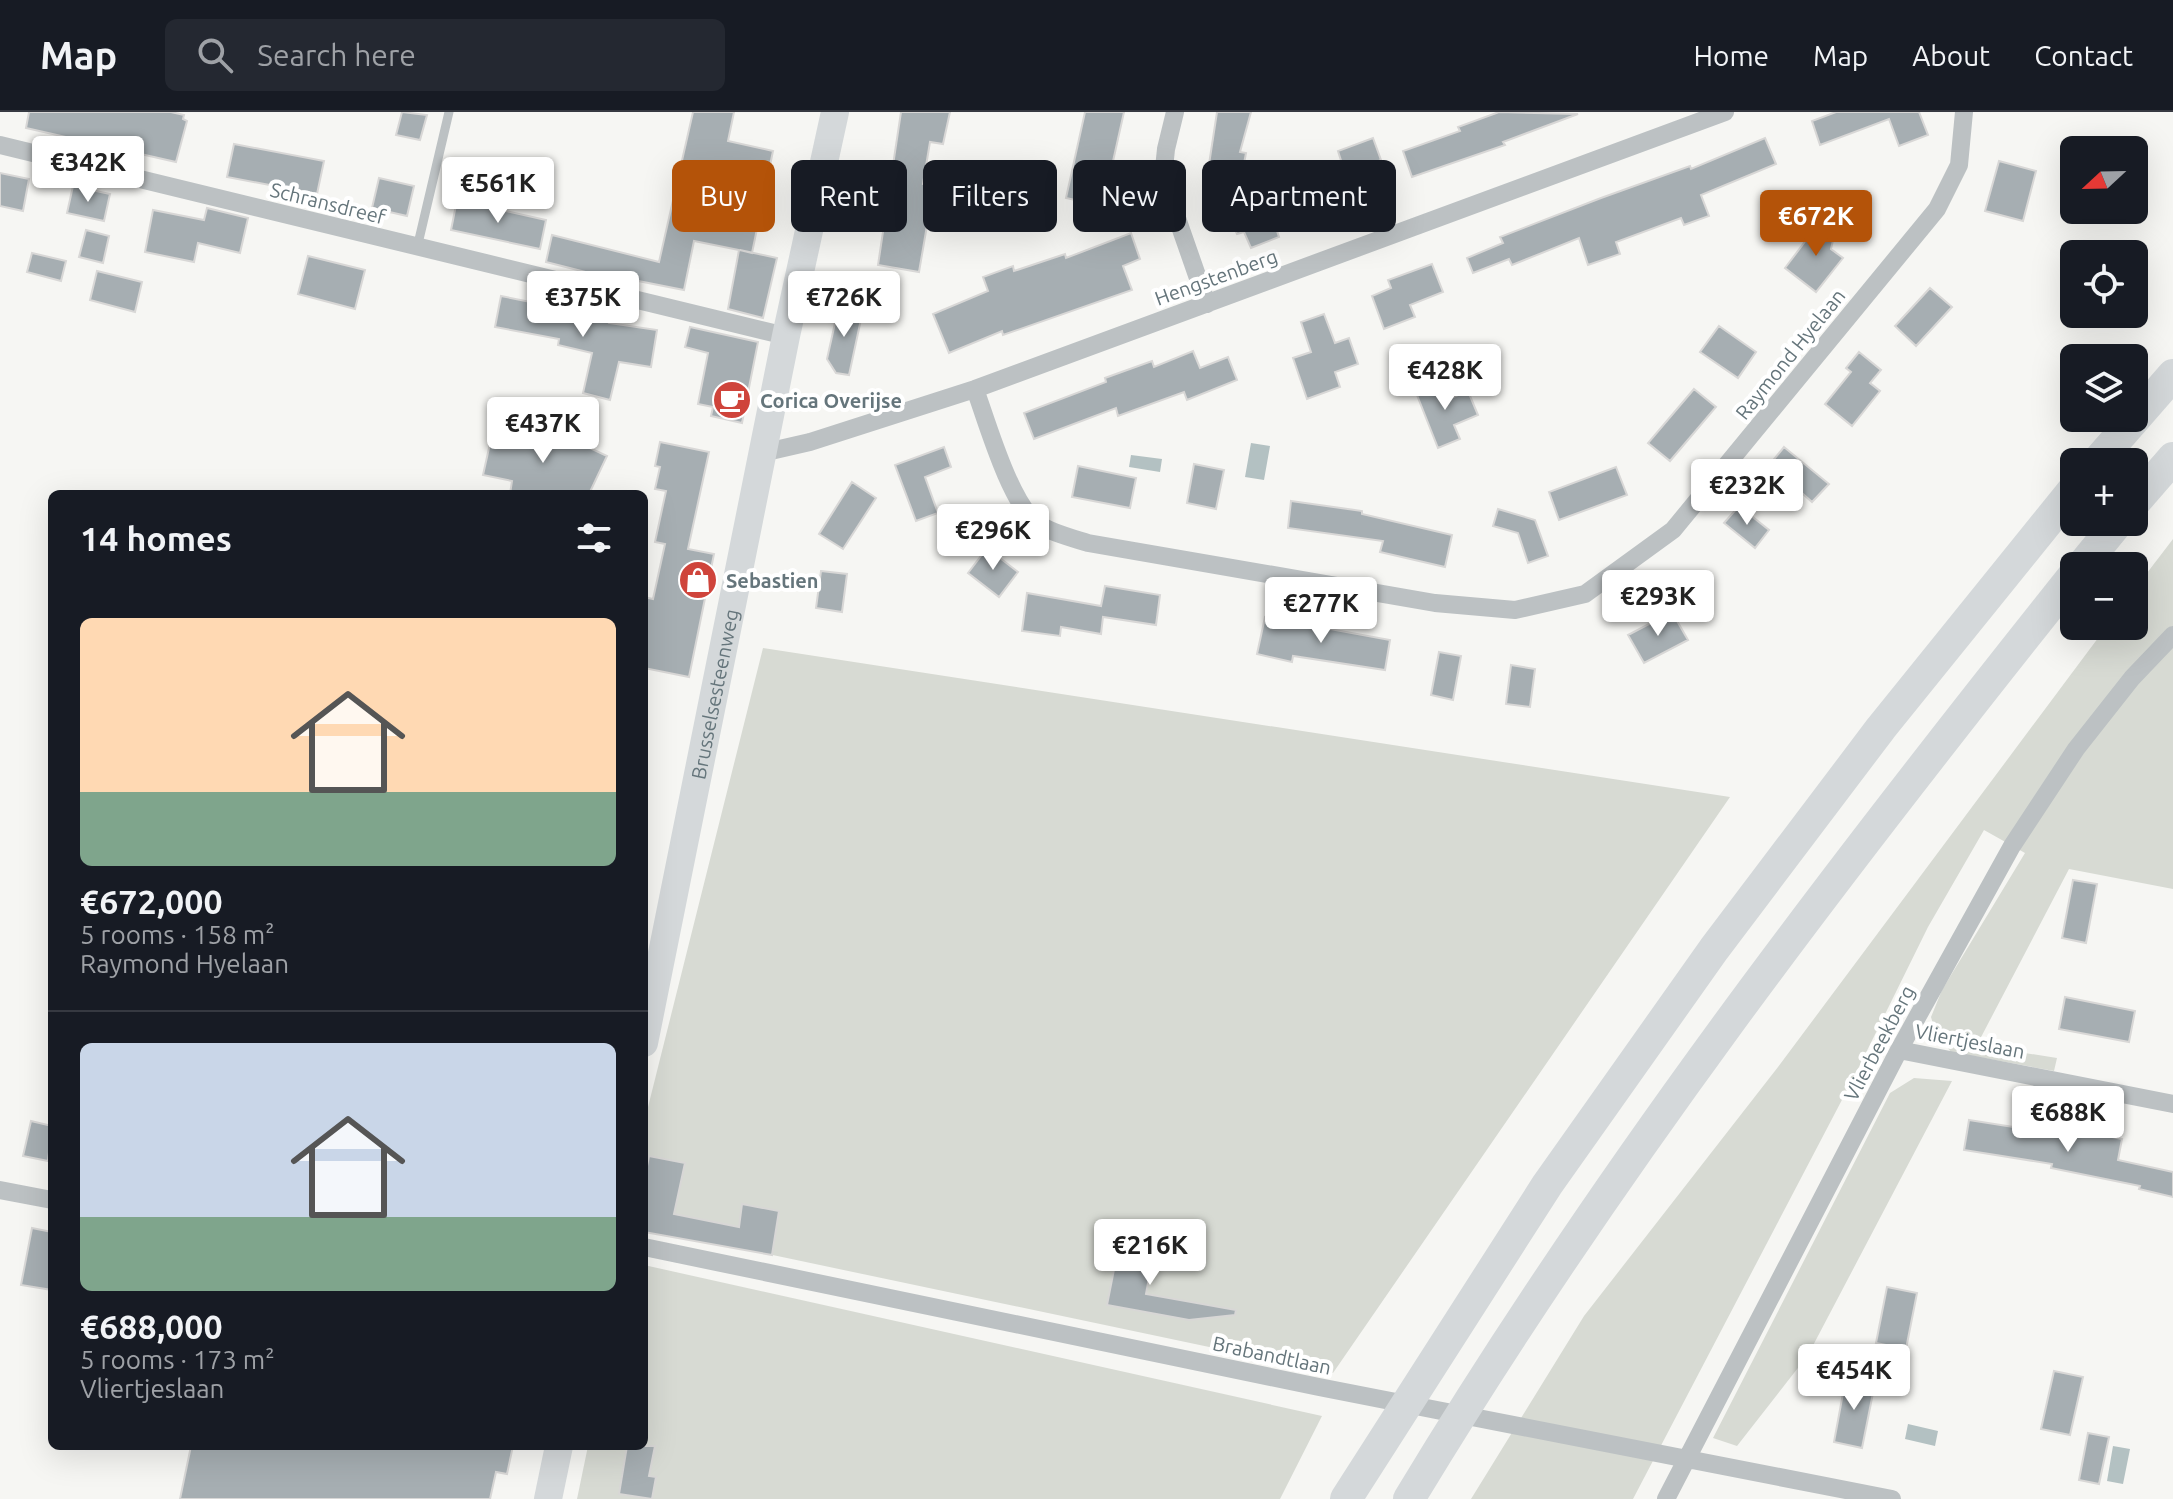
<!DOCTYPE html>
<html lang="en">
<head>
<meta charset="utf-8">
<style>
	:root { --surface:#171b24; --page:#242831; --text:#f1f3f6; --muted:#9ea1a6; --line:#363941; --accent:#b45309 }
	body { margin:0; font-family:Ubuntu,sans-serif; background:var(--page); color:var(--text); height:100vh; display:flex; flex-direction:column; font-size:30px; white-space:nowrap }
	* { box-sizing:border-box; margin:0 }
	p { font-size:26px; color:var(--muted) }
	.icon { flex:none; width:44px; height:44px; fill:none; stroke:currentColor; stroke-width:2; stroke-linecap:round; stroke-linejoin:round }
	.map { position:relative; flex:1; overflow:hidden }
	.details { position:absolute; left:48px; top:378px; width:600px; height:960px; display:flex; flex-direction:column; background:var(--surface); border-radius:12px; box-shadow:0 8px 32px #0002 }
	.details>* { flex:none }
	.banner { position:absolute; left:672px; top:48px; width:760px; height:72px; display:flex; gap:16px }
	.needle { width:52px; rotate:248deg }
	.buttons { position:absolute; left:2060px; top:24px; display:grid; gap:16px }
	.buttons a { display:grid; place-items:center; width:88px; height:88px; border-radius:12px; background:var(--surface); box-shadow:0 8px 32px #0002; font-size:40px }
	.price { position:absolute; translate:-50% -68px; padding:0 18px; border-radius:8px; background:#fff; color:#222; font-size:26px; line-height:52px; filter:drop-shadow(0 2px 4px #0008) }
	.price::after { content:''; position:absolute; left:50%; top:48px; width:24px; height:18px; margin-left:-12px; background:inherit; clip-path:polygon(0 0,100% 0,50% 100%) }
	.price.current { background:var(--accent); color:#fff }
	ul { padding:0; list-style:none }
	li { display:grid; align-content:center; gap:16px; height:424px; padding:0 32px }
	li+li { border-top:2px solid var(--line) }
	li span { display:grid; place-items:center; height:248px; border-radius:12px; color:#555 }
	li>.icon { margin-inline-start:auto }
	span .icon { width:144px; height:144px; fill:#fffc; stroke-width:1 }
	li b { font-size:34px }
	h2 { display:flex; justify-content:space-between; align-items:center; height:96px; padding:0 32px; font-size:34px }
	.pill { padding:0 28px; border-radius:12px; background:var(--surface); box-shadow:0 8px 32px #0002; font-size:28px; line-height:72px }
	.pill.current { background:var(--accent); color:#fff }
	header { display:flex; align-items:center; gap:48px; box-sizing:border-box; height:112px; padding:0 40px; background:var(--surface); border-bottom:2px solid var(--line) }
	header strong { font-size:38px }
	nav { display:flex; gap:44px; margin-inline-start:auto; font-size:28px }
	.search { width:560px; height:72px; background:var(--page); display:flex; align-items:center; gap:20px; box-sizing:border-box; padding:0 28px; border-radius:12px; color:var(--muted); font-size:30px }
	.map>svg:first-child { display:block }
	.green { fill:#d7dad3 }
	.water { fill:#b3c1c2 }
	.building { fill:#a6aeb2; stroke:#d8d7d6; stroke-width:2 }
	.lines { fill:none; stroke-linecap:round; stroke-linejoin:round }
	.lane { stroke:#bcc1c3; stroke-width:9 }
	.street { stroke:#bcc1c3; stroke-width:18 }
	.primary { stroke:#d4d8da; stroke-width:28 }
	.highway { stroke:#d4d8da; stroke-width:32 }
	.labels { text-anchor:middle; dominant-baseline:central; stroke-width:8; stroke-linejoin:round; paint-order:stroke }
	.street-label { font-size:20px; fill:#65757b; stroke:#fff }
	.poi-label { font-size:20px; font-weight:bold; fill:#65757b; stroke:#fff; text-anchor:start }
</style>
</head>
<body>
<header>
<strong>Map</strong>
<div class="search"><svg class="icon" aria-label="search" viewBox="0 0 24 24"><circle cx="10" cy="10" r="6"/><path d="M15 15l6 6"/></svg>Search here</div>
<nav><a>Home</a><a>Map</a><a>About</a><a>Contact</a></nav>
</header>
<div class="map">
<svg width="2173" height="1387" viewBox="0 0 2173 1387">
	<rect width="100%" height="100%" fill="#f6f6f3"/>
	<path class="green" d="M 2173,427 L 2173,777 L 2069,757 L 1979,929 L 2012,939 L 2057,946 L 2054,959 L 1951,940 L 1936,922 L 1931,905 L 1942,878 L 2025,741 L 1984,718 L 1928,815 L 1855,963 L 1633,1387 L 1471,1387 L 1584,1204 L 1778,955 L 2107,514 L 2134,514 L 2134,478 Z
		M 763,536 L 1730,685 L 1333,1261 L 644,1116 L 644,1011 Z
		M 1914,966 L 1952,969 L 1808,1243 L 1737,1334 L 1713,1326 L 1890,981 Z
		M 644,1153 L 1322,1304 L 1280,1387 L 577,1387 L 588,1334 L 644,1334 Z"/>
	<path class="water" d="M 1251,331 L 1270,334 L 1264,368 L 1245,365 Z
		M 1131,343 L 1162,347 L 1160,360 L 1129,355 Z
		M 1908,1312 L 1938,1319 L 1935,1334 L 1905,1327 Z
		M 2113,1334 L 2130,1337 L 2123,1372 L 2107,1369 Z"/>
	<path class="building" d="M 29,0 L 171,0 L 184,3 L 183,7 L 187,9 L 176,50 L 26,16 Z
		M 402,0 L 427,3 L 420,28 L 396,23 Z
		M 693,0 L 734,0 L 728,29 L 773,39 L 752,141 L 740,138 L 777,146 L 763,206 L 728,197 L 739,138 L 694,129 L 684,178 L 638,169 L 637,173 L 546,150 L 552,123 L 659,150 Z
		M 901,0 L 950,0 L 943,32 L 930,30 L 923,72 L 944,75 L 940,98 L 930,96 L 919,160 L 878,153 Z
		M 1085,0 L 1124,0 L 1103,94 L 1066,86 Z
		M 1217,0 L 1251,0 L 1240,40 L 1246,41 L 1239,78 L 1206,72 Z
		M 1499,0 L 1578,2 L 1503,30 L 1505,33 L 1412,65 L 1403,39 L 1460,19 L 1458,15 Z
		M 1836,0 L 1919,0 L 1928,23 L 1899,34 L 1889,7 L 1820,33 L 1812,9 Z
		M 1373,26 L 1381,48 L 1367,54 L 1375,76 L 1276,116 L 1279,125 L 1251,136 L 1244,120 L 1237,122 L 1229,103 L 1344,58 L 1338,39 Z
		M 1765,26 L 1776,52 L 1701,83 L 1709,104 L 1684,113 L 1681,106 L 1616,130 L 1620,142 L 1588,153 L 1579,126 L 1512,153 L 1509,147 L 1473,161 L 1467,146 L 1503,131 L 1500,125 L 1601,86 L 1690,54 L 1691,57 Z
		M 234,32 L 324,49 L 317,82 L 227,65 Z
		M 1999,49 L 2036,59 L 2023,109 L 1985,99 Z
		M 0,61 L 29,67 L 23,99 L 0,94 Z
		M 379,66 L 414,74 L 407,104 L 372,96 Z
		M 73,74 L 110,82 L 104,109 L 67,101 Z
		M 457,88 L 546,108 L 540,137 L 451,118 Z
		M 207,96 L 248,106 L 240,141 L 198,131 L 194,150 L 145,140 L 153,98 L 204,108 Z
		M 1819,111 L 1836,115 L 1831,137 L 1843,146 L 1816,180 L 1785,156 Z
		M 86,118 L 109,124 L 103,151 L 79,145 Z
		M 1131,121 L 1140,147 L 1123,154 L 1132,178 L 1003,223 L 1002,219 L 949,241 L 933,202 L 988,179 L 983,165 L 1013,154 L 1014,159 L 1065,142 L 1066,146 Z
		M 32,141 L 66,149 L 61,169 L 27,160 Z
		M 308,144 L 365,158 L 355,197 L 298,182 Z
		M 1432,152 L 1443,180 L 1410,193 L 1415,205 L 1384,217 L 1372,184 L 1391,176 L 1388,168 Z
		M 97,159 L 142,170 L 135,200 L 90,188 Z
		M 1930,176 L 1952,195 L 1916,234 L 1895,214 Z
		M 501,184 L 610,206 L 609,211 L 657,218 L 651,255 L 619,250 L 610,288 L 583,281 L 592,241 L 558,233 L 559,227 L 495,215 Z
		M 839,193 L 863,198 L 849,263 L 836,261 L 827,247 Z
		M 1324,202 L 1335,231 L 1349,226 L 1358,252 L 1335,260 L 1340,275 L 1307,287 L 1293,246 L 1311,240 L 1301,210 Z
		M 1719,214 L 1756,240 L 1738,266 L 1700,240 Z
		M 690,215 L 758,230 L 742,311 L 711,304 L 713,295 L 698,292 L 708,241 L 685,235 Z
		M 1193,239 L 1200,256 L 1228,245 L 1237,268 L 1187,288 L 1184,280 L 1118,304 L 1116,296 L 1034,327 L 1024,301 L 1106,270 L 1105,266 L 1152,249 L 1154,255 Z
		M 1859,240 L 1881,258 L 1870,271 L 1880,279 L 1852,314 L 1825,292 L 1851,260 L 1846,256 Z
		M 1438,269 L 1446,288 L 1468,279 L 1478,303 L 1454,313 L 1460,327 L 1438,336 L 1415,278 Z
		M 1694,277 L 1716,295 L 1670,349 L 1648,331 Z
		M 493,318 L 568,334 L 571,327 L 607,344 L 589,382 L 510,382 L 512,369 L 483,363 Z
		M 660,330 L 709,340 L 688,437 L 714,442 L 689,565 L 644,556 L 644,485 L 653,487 L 665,432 L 655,430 L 666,379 L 655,377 L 660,355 L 655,354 Z
		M 944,335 L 951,355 L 925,365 L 938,401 L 916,409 L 895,353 Z
		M 1784,335 L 1829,372 L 1812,390 L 1784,365 L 1776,375 L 1761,363 Z
		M 1194,352 L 1224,358 L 1216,397 L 1187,391 Z
		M 1078,354 L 1136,366 L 1130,396 L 1072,385 Z
		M 1616,355 L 1627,383 L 1559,408 L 1549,380 Z
		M 852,370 L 876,386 L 843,437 L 819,422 Z
		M 1291,389 L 1362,399 L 1362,402 L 1452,423 L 1445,455 L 1380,440 L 1383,429 L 1288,416 Z
		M 1739,394 L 1769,418 L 1755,436 L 1724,411 Z
		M 1498,397 L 1535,408 L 1548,444 L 1528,451 L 1518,421 L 1493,414 Z
		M 987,436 L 1018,460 L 999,485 L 968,461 Z
		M 821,459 L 847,462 L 842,500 L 816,496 Z
		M 1105,474 L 1160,483 L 1156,513 L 1103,505 L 1101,522 L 1061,515 L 1060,524 L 1022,519 L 1027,481 L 1101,494 Z
		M 1672,500 L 1688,528 L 1644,551 L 1628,523 Z
		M 1265,505 L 1390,528 L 1385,558 L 1293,544 L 1292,550 L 1257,542 Z
		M 1439,540 L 1461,544 L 1453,588 L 1431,583 Z
		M 1511,553 L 1535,557 L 1530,595 L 1506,592 Z
		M 2073,768 L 2097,772 L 2086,831 L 2062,826 Z
		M 2065,885 L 2135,899 L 2129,930 L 2059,917 Z
		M 1969,1008 L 2058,1022 L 2059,1014 L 2122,1027 L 2118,1048 L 2173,1060 L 2173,1085 L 2139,1077 L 2140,1074 L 2051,1056 L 2052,1052 L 1964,1038 Z
		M 31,1009 L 52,1014 L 48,1049 L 23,1044 Z
		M 649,1044 L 685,1051 L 674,1102 L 739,1115 L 742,1092 L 779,1099 L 772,1143 L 644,1120 L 644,1069 Z
		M 32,1116 L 52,1120 L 52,1178 L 21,1173 Z
		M 1120,1127 L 1155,1134 L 1146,1182 L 1236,1198 L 1235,1203 L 1189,1208 L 1107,1193 Z
		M 1887,1175 L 1917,1181 L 1906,1237 L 1876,1231 Z
		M 2054,1259 L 2083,1265 L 2070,1323 L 2041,1317 Z
		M 1846,1265 L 1875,1271 L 1862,1336 L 1834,1330 Z
		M 2088,1321 L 2109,1325 L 2099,1372 L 2079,1368 Z
		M 191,1334 L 513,1334 L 507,1362 L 496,1360 L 490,1387 L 180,1387 Z
		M 627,1334 L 655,1334 L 649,1364 L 656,1365 L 652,1387 L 619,1382 Z"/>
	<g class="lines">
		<path class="lane" d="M 417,136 L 449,0"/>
		<path class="street" d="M 1175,0 L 1166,37 L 1163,66 L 1207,192
			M 0,33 L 786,224
			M 975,277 C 987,310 1010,391 1037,411 C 1051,421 1072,426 1088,431 L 1435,491 L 1515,498 L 1585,482 L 1673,418 L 1937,97 L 1959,53 L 1964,0
			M 762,341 L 810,330 L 975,277 L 1725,0
			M 1899,938 L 2173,992
			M 0,1078 L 52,1088
			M 644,1135 L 1319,1275 L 1892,1387
			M 1666,1387 L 1899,938 L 2012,734 L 2076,637 L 2132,566 L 2173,523"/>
		<g class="primary">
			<path id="s1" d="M 644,931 L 786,224 L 835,0"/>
			<path d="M 548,1387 L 559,1334"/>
		</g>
		<path class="highway" d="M 2097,350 L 2173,263
			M 2134,391 L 2173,346
			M 2082,454 L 2118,410
			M 1346,1387 L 1547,1073 L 1714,837 L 1881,616 L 2074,377
			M 1409,1387 C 1605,1062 1837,760 2074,463"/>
	</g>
	<defs>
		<g id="cafe-disc" transform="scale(2)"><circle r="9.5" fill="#cf443b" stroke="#fff"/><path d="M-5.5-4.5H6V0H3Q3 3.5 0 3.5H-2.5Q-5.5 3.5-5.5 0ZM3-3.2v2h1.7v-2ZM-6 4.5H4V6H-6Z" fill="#fff"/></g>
		<g id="shop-disc" transform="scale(2)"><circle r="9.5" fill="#cf443b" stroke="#fff"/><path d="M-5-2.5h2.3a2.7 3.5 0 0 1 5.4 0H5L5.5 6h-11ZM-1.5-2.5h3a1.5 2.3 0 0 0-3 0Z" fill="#fff"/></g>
	</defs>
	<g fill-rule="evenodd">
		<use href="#cafe-disc" x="732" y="288"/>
		<use href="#shop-disc" x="698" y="468"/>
	</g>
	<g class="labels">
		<g class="street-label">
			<text transform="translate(328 91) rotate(14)">Schransdreef</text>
			<text transform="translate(1216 165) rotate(-20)">Hengstenberg</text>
			<text transform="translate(1790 242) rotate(-51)">Raymond Hyelaan</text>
			<text stroke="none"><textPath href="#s1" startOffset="356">Brusselsesteenweg</textPath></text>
			<text transform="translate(1970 929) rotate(11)">Vliertjeslaan</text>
			<text transform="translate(1879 931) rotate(-62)">Vlierbeekberg</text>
			<text transform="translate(1272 1243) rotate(12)">Brabandtlaan</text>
		</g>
		<g class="poi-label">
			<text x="760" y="288">Corica Overijse</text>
			<text x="726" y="468">Sebastien</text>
		</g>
	</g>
</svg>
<div class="buttons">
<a><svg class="needle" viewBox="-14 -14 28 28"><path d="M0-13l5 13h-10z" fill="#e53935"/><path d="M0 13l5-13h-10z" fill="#9ea1a6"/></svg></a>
<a><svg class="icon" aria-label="locate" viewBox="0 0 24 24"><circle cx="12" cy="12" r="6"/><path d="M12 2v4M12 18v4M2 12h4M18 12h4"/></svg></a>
<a><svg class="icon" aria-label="layers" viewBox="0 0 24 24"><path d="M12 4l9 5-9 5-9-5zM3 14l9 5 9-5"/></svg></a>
<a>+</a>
<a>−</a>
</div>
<b class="price" style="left:88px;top:92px">€342K</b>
<b class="price" style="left:498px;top:113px">€561K</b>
<b class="price current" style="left:1816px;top:146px">€672K</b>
<b class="price" style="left:583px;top:227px">€375K</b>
<b class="price" style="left:844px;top:227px">€726K</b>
<b class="price" style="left:1445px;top:300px">€428K</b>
<b class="price" style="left:543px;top:353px">€437K</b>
<b class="price" style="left:1747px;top:415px">€232K</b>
<b class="price" style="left:993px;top:460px">€296K</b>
<b class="price" style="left:1658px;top:526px">€293K</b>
<b class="price" style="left:1321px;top:533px">€277K</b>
<b class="price" style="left:2068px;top:1042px">€688K</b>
<b class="price" style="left:1150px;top:1175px">€216K</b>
<b class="price" style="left:1854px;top:1300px">€454K</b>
<div class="banner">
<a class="pill current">Buy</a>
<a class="pill">Rent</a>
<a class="pill">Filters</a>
<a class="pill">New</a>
<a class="pill">Apartment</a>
</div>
<section class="details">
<h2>14 homes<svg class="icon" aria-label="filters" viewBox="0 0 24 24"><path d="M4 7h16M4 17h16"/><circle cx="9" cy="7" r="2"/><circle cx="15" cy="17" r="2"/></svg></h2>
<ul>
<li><span style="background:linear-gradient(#ffd9b3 70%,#7fa58c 0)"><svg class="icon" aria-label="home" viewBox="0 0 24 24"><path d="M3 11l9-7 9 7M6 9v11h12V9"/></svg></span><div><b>€672,000</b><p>5 rooms · 158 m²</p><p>Raymond Hyelaan</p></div></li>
<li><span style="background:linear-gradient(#c9d6e8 70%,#7fa58c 0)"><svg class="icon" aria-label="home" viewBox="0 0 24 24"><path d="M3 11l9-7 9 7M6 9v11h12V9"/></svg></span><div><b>€688,000</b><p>5 rooms · 173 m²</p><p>Vliertjeslaan</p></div></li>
</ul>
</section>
</div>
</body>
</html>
